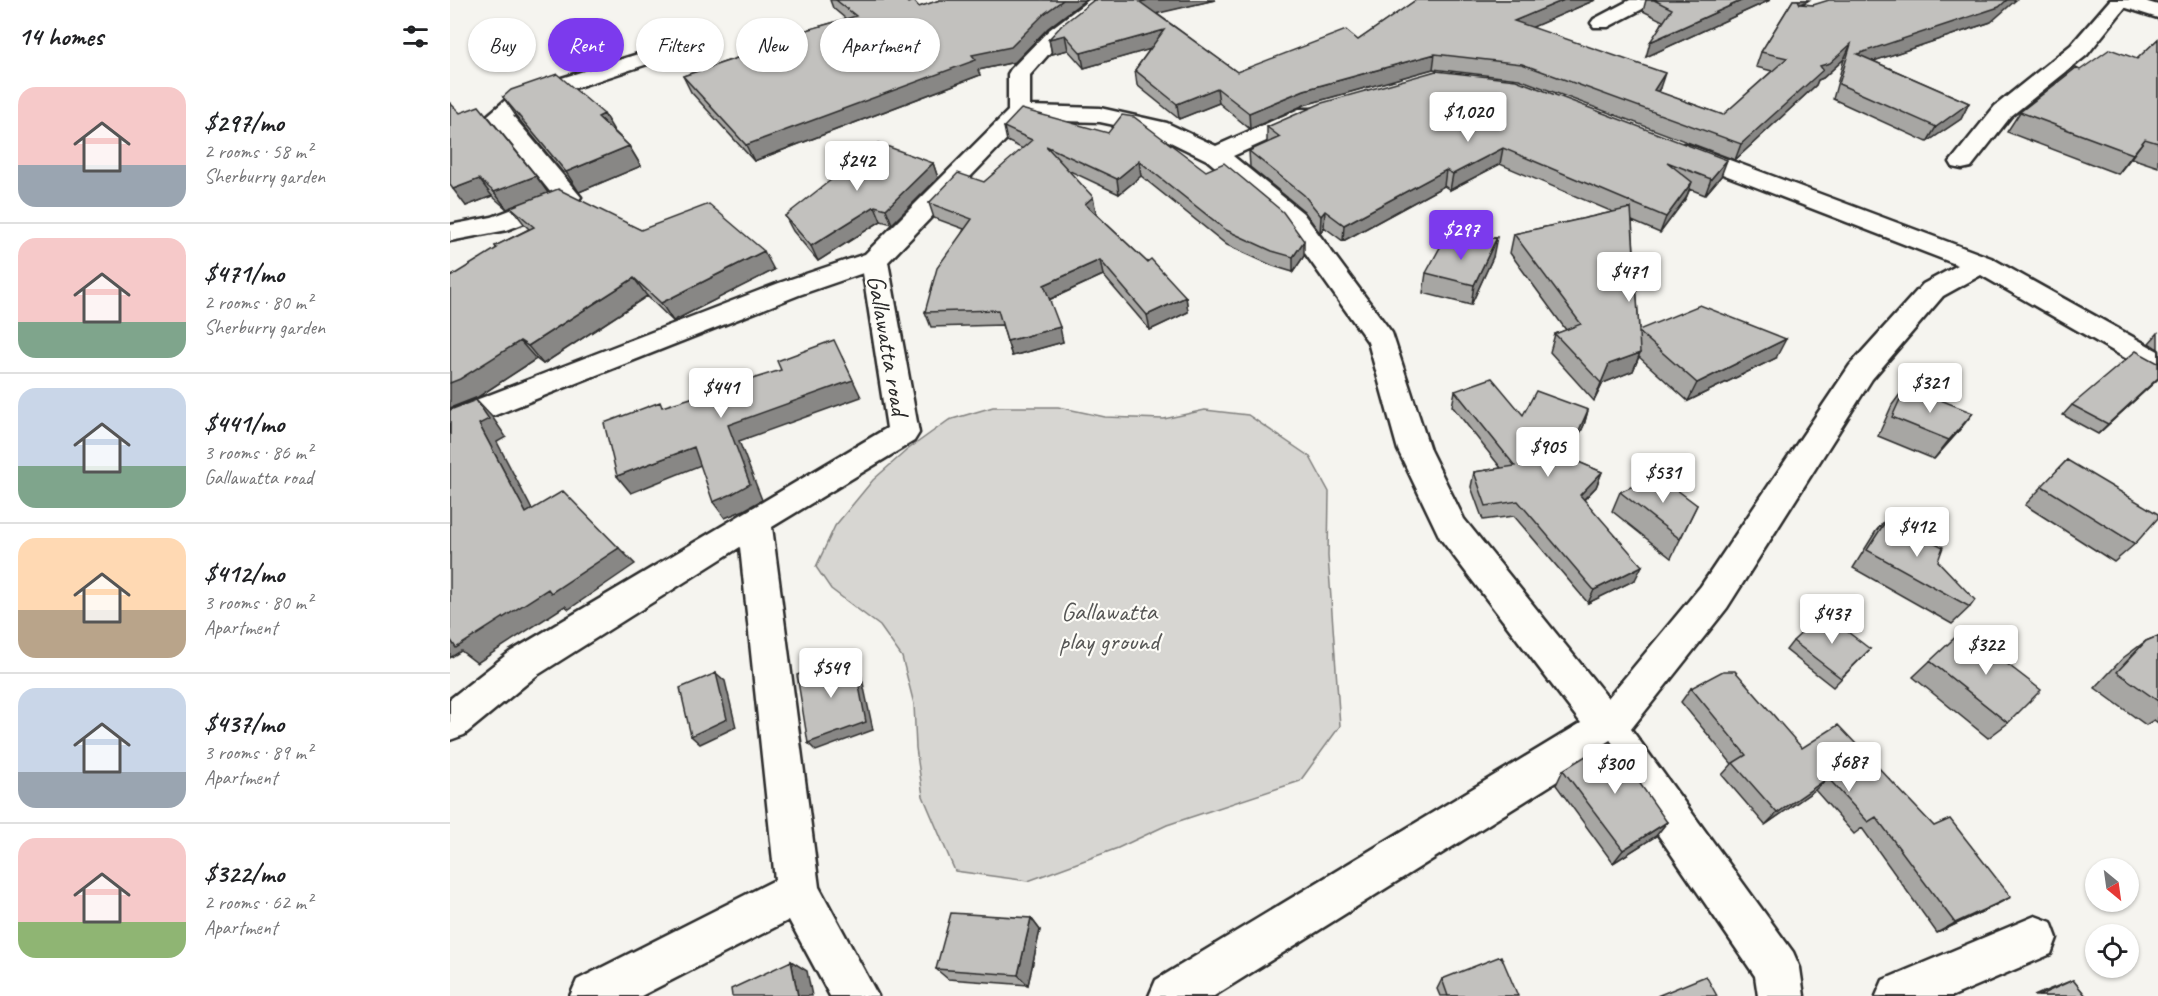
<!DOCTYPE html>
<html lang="en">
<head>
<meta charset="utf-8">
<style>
	:root { --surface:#fff; --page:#f6f6f6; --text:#202124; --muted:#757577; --line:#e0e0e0; --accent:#7c3aed }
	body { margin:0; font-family:Caveat,sans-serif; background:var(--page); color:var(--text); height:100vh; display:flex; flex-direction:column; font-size:22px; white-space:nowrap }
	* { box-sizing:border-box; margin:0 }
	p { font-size:20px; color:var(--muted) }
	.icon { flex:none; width:33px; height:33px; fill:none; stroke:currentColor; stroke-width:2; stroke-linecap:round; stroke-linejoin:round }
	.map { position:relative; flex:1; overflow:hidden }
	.sheet { display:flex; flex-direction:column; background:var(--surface); width:450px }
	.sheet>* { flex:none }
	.hud { position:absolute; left:18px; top:18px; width:570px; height:54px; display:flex; gap:12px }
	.needle { width:39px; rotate:151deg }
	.tools { position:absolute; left:1635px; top:858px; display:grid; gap:12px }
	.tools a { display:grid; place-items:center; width:54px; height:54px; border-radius:50%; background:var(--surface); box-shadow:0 2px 4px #0004; font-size:30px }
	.price { position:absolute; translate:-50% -51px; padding:0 14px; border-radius:6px; background:#fff; color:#222; font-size:20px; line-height:39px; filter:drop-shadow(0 2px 3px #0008) }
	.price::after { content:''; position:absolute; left:50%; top:36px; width:18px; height:14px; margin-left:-9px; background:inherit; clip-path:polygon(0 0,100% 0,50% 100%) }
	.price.on { background:var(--accent); color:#fff }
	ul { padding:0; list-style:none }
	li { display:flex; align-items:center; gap:18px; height:150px; padding:0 18px }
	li+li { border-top:2px solid var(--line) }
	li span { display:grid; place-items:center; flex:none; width:168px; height:120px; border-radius:18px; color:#555 }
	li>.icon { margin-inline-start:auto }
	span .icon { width:72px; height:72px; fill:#fffc; stroke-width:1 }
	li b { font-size:26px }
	h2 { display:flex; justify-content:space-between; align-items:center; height:72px; padding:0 18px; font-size:26px }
	.tag { padding:0 21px; border-radius:27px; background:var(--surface); box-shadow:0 2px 4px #0004; font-size:21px; line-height:54px }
	.tag.on { background:var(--accent); color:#fff }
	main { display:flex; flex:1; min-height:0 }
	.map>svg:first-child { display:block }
	.green { fill:#d7d6d2; stroke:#81807e; stroke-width:1.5 }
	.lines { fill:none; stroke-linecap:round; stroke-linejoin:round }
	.minor-casing { stroke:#2b2b2b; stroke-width:5 }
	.tertiary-casing { stroke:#2b2b2b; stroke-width:5 }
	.minor { fill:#fdfcf7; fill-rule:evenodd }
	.tertiary { fill:#fdfcf7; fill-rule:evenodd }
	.wall { fill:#a7a6a3; stroke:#2b2b2b; stroke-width:1.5 }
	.shaded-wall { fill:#888785; stroke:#2b2b2b; stroke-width:1.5 }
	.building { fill:#c2c1be; stroke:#2b2b2b; stroke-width:1.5 }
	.labels { text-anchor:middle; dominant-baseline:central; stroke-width:4.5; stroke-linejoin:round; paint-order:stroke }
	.street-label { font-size:26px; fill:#2b2b2b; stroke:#fdfcf7 }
	.park-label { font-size:26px; fill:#565655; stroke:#fdfcf7 }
</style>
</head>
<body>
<main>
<section class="sheet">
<h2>14 homes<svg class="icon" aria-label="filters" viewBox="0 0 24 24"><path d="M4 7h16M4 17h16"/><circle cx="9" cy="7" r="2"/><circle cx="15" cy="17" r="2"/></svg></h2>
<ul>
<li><span style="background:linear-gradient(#f6c9c9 65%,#9aa5b1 0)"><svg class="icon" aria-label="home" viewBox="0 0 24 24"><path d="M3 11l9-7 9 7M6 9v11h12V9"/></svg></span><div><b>$297/mo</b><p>2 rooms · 58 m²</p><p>Sherburry garden</p></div></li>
<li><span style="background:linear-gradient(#f6c9c9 70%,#7fa58c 0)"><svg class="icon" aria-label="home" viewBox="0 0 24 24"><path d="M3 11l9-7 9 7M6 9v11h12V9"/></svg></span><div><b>$471/mo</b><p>2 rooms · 80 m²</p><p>Sherburry garden</p></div></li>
<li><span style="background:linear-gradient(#c9d6e8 65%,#7fa58c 0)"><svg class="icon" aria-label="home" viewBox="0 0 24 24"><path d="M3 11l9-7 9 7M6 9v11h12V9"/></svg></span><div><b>$441/mo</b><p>3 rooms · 86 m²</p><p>Gallawatta road</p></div></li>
<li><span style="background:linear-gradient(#ffd9b3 60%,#b9a48a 0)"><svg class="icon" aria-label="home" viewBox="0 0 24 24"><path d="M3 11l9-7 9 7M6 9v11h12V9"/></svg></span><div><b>$412/mo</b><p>3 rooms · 80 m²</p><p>Apartment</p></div></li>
<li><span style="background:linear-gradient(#c9d6e8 70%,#9aa5b1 0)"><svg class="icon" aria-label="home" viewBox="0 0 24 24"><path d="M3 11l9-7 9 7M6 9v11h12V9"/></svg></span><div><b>$437/mo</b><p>3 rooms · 89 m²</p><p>Apartment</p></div></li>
<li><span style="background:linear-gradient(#f6c9c9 70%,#8fb573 0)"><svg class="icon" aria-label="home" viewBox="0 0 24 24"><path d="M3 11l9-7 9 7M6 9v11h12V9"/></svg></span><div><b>$322/mo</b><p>2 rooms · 62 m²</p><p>Apartment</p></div></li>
</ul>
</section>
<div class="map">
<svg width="1708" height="996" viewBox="0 0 1708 996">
	<rect width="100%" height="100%" fill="#f5f4ef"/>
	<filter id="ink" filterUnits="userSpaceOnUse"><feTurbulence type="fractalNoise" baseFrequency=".0167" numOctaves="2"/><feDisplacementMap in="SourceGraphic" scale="12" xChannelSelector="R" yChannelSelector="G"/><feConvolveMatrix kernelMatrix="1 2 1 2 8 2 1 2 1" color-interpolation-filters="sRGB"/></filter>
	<g filter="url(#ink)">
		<path class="green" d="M 543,407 L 608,407 L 655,417 L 714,419 L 755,410 L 798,415 L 860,457 L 879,492 L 878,556 L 890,726 L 850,781 L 717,825 L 668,848 L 578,881 L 505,871 L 473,796 L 466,748 L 464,704 L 452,657 L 430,626 L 381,589 L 366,567 L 385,526 L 423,480 L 457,450 L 499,420 Z"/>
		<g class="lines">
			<g class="minor-casing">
				<path id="minor" d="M 639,0 L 662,0 L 613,38 L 580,75 L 580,106 L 650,108 L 717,123 L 766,146 L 849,109 L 865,109 L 868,114 L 865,119 L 783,156 L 853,213 L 942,333 L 980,450 L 1014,519 L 1158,698 L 1251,586 L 1400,365 L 1473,284 L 1508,265 L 1226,156 L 1222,151 L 1226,146 L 1234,144 L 1242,146 L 1541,258 L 1708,351 L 1708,374 L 1698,371 L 1531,275 L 1493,296 L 1422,379 L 1277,608 L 1181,729 L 1343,952 L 1350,968 L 1354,996 L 1308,996 L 1305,976 L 1152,753 L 764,996 L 699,996 L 706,980 L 1131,723 L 990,538 L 948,450 L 918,342 L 835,225 L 757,160 L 702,133 L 650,122 L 575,120 L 438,262 L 469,433 L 464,441 L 322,527 L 369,887 L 428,996 L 380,996 L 339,920 L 191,996 L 120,996 L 127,980 L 325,880 L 290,547 L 86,676 L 14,735 L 0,740 L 0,699 L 60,652 L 437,428 L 413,273 L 349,295 L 0,433 L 0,410 L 329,283 L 415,254 L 558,111 L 558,74 L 561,69 L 599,30 Z
					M 1180,0 L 1205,0 L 1202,4 L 1158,27 L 1144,27 L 1141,23 L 1144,19 Z
					M 1660,0 L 1681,0 L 1637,55 L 1561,116 L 1521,167 L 1512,169 L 1503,167 L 1500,162 L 1545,106 L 1621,45 Z
					M 239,38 L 246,40 L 250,44 L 246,48 L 80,103 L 63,116 L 131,197 L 127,202 L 57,230 L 0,241 L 0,225 L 42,217 L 102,194 L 42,120 L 38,115 L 64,93 Z
					M 1585,916 L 1601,922 L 1607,938 L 1601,954 L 1503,996 L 1426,996 L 1433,980 Z"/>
			</g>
			<g class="tertiary-casing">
				<path id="tertiary" d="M 1661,0 L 1691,0 L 1708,5 L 1708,18 L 1664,4 Z"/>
			</g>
			<use href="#minor" class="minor"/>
			<use href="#tertiary" class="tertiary"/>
		</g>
		<path class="wall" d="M 380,0 L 455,0 L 469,7 L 490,0 L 635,0 L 598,28 L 565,62 L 528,70 L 530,75 L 304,161 L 241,92 L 233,76 L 290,57 L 287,50 L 396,19 L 383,8 Z
			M 644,0 L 765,0 L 706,13 L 787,72 L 908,40 L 966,0 L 1145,0 L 1082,27 L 1210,88 L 1208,92 L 1273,115 L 1322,71 L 1306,67 L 1311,52 L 1343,0 L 1359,0 L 1352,4 L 1541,22 L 1423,61 L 1519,103 L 1511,119 L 1477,142 L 1383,99 L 1394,59 L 1373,78 L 1368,80 L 1366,85 L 1285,160 L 1069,79 L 983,69 L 854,105 L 800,129 L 769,103 L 729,119 L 687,85 L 685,70 L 700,49 L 634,68 L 618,50 L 602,54 L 599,39 Z
			M 1196,0 L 1320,0 L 1196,57 L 1213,21 L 1193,11 Z
			M 1708,39 L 1708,167 L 1681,158 L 1668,174 L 1557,132 L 1570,112 L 1630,70 L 1687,59 Z
			M 986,71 L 1271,176 L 1255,195 L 1240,189 L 1236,198 L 1210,233 L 1182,221 L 1189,330 L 1326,358 L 1238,401 L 1189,357 L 1183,371 L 1153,383 L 1144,401 L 1100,352 L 1105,334 L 1116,330 L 1060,253 L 1064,234 L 1163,212 L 1050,164 L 1000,190 L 994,186 L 893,241 L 874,227 L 870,233 L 854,211 L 800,167 L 799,151 L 817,143 L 817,127 Z
			M 53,97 L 166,133 L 179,146 L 191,166 L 129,192 L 66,116 Z
			M 10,113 L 86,176 L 98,193 L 191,230 L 324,270 L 223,321 L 197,296 L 93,364 L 86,359 L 28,397 L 46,248 L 45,246 L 79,229 L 75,225 L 61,207 L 57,209 L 42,196 L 16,206 Z
			M 554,127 L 658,133 L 854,256 L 843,272 L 823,266 L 777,245 L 691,176 L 669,194 L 618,170 L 646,212 L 645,213 L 697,262 L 736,297 L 738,312 L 700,330 L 653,275 L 599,300 L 613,342 L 562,356 L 552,325 L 481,327 L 475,312 L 514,229 L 484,218 L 479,203 L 534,182 L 573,149 L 557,141 Z
			M 483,163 L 488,178 L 442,224 L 431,221 L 368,261 L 343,231 L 335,216 Z
			M 1043,257 L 1021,305 L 973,293 L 976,273 Z
			M 1708,333 L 1708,349 L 1699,343 Z
			M 1708,379 L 1648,434 L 1613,415 L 1622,405 Z
			M 1456,386 L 1508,432 L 1484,459 L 1428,436 L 1442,405 Z
			M 1005,391 L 1073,415 L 1138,410 L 1134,425 L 1118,458 L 1152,472 L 1146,487 L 1134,500 L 1185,580 L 1138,603 L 1064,516 L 1033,520 L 1021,487 L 1024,472 L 1051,468 L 1002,406 Z
			M 1617,460 L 1685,544 L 1664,562 L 1575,505 Z
			M 1170,492 L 1247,505 L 1221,558 L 1162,511 Z
			M 1441,513 L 1488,561 L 1520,607 L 1502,624 L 1403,568 L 1426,531 Z
			M 1708,636 L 1708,723 L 1704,720 L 1696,725 L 1645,688 L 1673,658 L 1696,641 Z
			M 1343,641 L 1420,649 L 1383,687 L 1336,650 Z
			M 1480,661 L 1558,723 L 1538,738 L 1463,677 Z
			M 1241,688 L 1352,748 L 1542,907 L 1487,933 L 1412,828 L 1404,834 L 1365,790 L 1315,825 L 1272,775 L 1282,764 L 1231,702 Z
			M 1113,770 L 1217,822 L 1206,836 L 1163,863 L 1106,785 Z
			M 581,918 L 590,930 L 578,985 L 498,979 L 486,969 Z
			M 992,979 L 1068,996 L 990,996 L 987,989 Z
			M 1623,980 L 1636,996 L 1584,996 L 1598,990 Z"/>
		<path class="shaded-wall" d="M 613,0 L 635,0 L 598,28 L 565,62 L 528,70 L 530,75 L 304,161 L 296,145 L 595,13 Z
			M 698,0 L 765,0 L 692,17 L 690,2 Z
			M 1114,0 L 1145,0 L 1062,36 L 1064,21 Z
			M 1293,0 L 1320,0 L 1196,57 L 1200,42 Z
			M 1346,0 L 1359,0 L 1344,8 Z
			M 1557,0 L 1566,0 L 1541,22 L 1400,69 L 1407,54 Z
			M 714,30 L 715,45 L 634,68 L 631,53 Z
			M 615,35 L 618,50 L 602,54 L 599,39 Z
			M 1401,44 L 1394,59 L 1373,78 L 1368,80 L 1366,85 L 1285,160 L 1291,144 L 1370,66 Z
			M 985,54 L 983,69 L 854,105 L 800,129 L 799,113 L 854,90 Z
			M 1215,73 L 1210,88 L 1200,105 L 1204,90 Z
			M 767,88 L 769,103 L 729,119 L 727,104 Z
			M 1519,103 L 1511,119 L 1477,142 L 1486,127 Z
			M 154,114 L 166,134 L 148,117 Z
			M 1695,139 L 1681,158 L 1668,174 L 1683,154 Z
			M 179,146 L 191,166 L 129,192 L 116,172 Z
			M 1053,148 L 1050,164 L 1000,190 L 1003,174 Z
			M 1277,160 L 1271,176 L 1255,195 L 1261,179 Z
			M 689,161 L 691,176 L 669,194 L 667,179 Z
			M 483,163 L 488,178 L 442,224 L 436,209 Z
			M 996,170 L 994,186 L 893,241 L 894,225 Z
			M 86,176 L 98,193 L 57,209 L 44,192 Z
			M 29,179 L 42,196 L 16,206 L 3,189 Z
			M 1242,182 L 1236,198 L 1210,233 L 1216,217 Z
			M 643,197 L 646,212 L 638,219 L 635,204 Z
			M 425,206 L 431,221 L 368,261 L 361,246 Z
			M 875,211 L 874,227 L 870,233 L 871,216 Z
			M 1047,237 L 1043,257 L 1021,305 L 1024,285 Z
			M 854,241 L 854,256 L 843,272 L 843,257 Z
			M 314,251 L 324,270 L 223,321 L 211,303 Z
			M 650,260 L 653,275 L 598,300 L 594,285 Z
			M 184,278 L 197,296 L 93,364 L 78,346 Z
			M 736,297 L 738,312 L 700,330 L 697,315 Z
			M 610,327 L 613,342 L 562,356 L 557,341 Z
			M 1336,339 L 1326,358 L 1238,401 L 1247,383 Z
			M 70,341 L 86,359 L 28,397 L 0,408 L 0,383 Z
			M 1190,353 L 1183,371 L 1153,383 L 1144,401 L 1151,383 L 1159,364 Z
			M 392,357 L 411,397 L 289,441 L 312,500 L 294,510 L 275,518 L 263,502 L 278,425 Z
			M 1708,378 L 1708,379 L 1648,434 L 1658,424 Z
			M 26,400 L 43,418 L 56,437 L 47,442 L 93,531 L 76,513 L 29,424 Z
			M 1138,410 L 1134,425 L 1112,472 L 1117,457 Z
			M 1523,413 L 1508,432 L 1484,459 L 1499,440 Z
			M 244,447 L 256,463 L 181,493 L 167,476 Z
			M 1152,472 L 1146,487 L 1124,509 L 1130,495 Z
			M 169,548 L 185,564 L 119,609 L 115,606 L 27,663 L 11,651 L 0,658 L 0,636 L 98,589 Z
			M 1192,566 L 1185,580 L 1138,603 L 1144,590 Z
			M 403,655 L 409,664 L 423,730 L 366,751 L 358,743 Z
			M 266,673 L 275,681 L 286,727 L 250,744 L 241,736 Z
			M 1378,778 L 1365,790 L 1315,825 L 1327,813 Z
			M 1217,822 L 1206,836 L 1163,863 L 1173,850 Z
			M 1561,897 L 1542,907 L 1487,933 L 1505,923 Z
			M 581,918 L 590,930 L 578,985 L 568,975 Z
			M 341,961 L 357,971 L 362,996 L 348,996 Z"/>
		<path class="building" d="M 386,0 L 455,0 L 458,3 L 464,1 L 469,7 L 490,0 L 613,0 L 595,13 L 561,47 L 522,55 L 526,60 L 296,145 L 233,76 L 296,55 L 287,50 L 406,16 Z
			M 644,0 L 698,0 L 690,2 L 787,72 L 896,30 L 908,40 L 966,0 L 1114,0 L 1064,21 L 1215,73 L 1204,90 L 1273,115 L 1337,58 L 1311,52 L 1343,0 L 1348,0 L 1350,4 L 1363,5 L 1379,0 L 1557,0 L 1549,7 L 1407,54 L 1519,103 L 1486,127 L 1389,84 L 1401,44 L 1380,63 L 1370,66 L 1373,70 L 1291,144 L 1072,64 L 985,54 L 854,90 L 799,113 L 767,88 L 727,104 L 685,70 L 714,30 L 631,53 L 615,35 L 599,39 L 612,25 Z
			M 1204,0 L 1293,0 L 1200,42 L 1222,9 Z
			M 1708,39 L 1708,143 L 1695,139 L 1683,154 L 1570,112 L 1626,68 L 1630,70 L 1660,49 L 1687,59 Z
			M 986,71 L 1066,80 L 1277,160 L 1261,179 L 1217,162 L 1242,182 L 1216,217 L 1053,148 L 1003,174 L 996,170 L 894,225 L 875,211 L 871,216 L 854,195 L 799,151 L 830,137 L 817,127 L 872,103 Z
			M 107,74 L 154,114 L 148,117 L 179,146 L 116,172 L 53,97 L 61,90 Z
			M 0,103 L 10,113 L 29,106 L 86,176 L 44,192 L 29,179 L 3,189 L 0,185 Z
			M 571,109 L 658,133 L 672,115 L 684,117 L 756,171 L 774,163 L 833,212 L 854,241 L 843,257 L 822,251 L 776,230 L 689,161 L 667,179 L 596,146 L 643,197 L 635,204 L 697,262 L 701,259 L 736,297 L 697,315 L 650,260 L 594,285 L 610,327 L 557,341 L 548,310 L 475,312 L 487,268 L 522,219 L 479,203 L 508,173 L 534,182 L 582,140 L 554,127 Z
			M 428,143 L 483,163 L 436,209 L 425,206 L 361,246 L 335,216 Z
			M 108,189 L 191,230 L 259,204 L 314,251 L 211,303 L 184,278 L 78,346 L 70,341 L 10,379 L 0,383 L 0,277 L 47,248 L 45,246 L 84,227 L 61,207 Z
			M 1181,208 L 1189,330 L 1250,305 L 1336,339 L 1247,383 L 1189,332 L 1190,353 L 1159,364 L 1151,383 L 1105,334 L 1131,324 L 1064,234 Z
			M 1047,237 L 1024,285 L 976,273 L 993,242 L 1008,246 Z
			M 384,340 L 403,380 L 278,425 L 300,484 L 282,494 L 263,502 L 244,447 L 167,476 L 154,423 L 210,402 L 212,407 L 331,370 L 327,361 Z
			M 1686,351 L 1708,363 L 1708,378 L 1658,424 L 1622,405 Z
			M 1042,378 L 1073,415 L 1086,391 L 1138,410 L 1117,457 L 1152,472 L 1130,495 L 1192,566 L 1144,590 L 1068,501 L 1036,506 L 1024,472 L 1065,466 L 1005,391 Z
			M 1456,386 L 1523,413 L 1499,440 L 1442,417 Z
			M 26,400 L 39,419 L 29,424 L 76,513 L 113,491 L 169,548 L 101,593 L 98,589 L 6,648 L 0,639 L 0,410 Z
			M 1617,460 L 1708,514 L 1708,518 L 1685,544 L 1592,486 Z
			M 1207,475 L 1247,505 L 1230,539 L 1170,492 Z
			M 1441,513 L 1459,531 L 1461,530 L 1493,547 L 1488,561 L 1525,600 L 1520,607 L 1417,550 Z
			M 1373,613 L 1420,649 L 1391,678 L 1343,641 Z
			M 1513,630 L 1591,690 L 1558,723 L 1480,661 Z
			M 1708,636 L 1708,701 L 1667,672 L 1696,641 Z
			M 403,655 L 416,722 L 358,743 L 347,675 Z
			M 1273,671 L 1285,671 L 1352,748 L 1388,725 L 1484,826 L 1500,819 L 1561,897 L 1505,923 L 1426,817 L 1418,822 L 1378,778 L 1327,813 L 1283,763 L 1296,755 L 1241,688 Z
			M 266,673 L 277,719 L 241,736 L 230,688 Z
			M 1160,741 L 1217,822 L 1173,850 L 1113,770 Z
			M 501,913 L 581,918 L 568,975 L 486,969 Z
			M 1051,956 L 1068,996 L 998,996 L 992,979 Z
			M 341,961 L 348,996 L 282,996 L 281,989 Z
			M 1256,976 L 1267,996 L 1207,996 Z
			M 1623,980 L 1636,996 L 1588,996 Z"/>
	</g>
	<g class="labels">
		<g class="street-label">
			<text transform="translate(438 345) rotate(80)">Gallawatta road</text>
		</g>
		<g class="park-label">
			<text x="659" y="611">Gallawatta<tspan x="659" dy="30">play ground</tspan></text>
		</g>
	</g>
</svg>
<div class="tools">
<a><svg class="needle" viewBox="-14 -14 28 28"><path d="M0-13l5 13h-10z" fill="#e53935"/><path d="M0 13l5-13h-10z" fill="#757577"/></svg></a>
<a><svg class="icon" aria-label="locate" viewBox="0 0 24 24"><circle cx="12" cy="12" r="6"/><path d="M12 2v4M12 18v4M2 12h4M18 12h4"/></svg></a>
</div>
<b class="price" style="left:1018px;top:143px">$1,020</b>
<b class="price" style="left:407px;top:192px">$242</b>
<b class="price on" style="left:1011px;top:261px">$297</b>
<b class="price" style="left:1179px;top:303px">$471</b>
<b class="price" style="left:1480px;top:414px">$321</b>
<b class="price" style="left:271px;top:419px">$441</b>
<b class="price" style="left:1098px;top:478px">$905</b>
<b class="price" style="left:1213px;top:504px">$531</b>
<b class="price" style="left:1467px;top:558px">$412</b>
<b class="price" style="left:1382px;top:645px">$437</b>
<b class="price" style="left:1536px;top:676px">$322</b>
<b class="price" style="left:381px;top:699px">$549</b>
<b class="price" style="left:1399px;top:793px">$687</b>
<b class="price" style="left:1165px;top:795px">$300</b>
<div class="hud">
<a class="tag">Buy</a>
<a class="tag on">Rent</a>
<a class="tag">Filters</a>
<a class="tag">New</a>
<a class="tag">Apartment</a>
</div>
</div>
</main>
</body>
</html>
